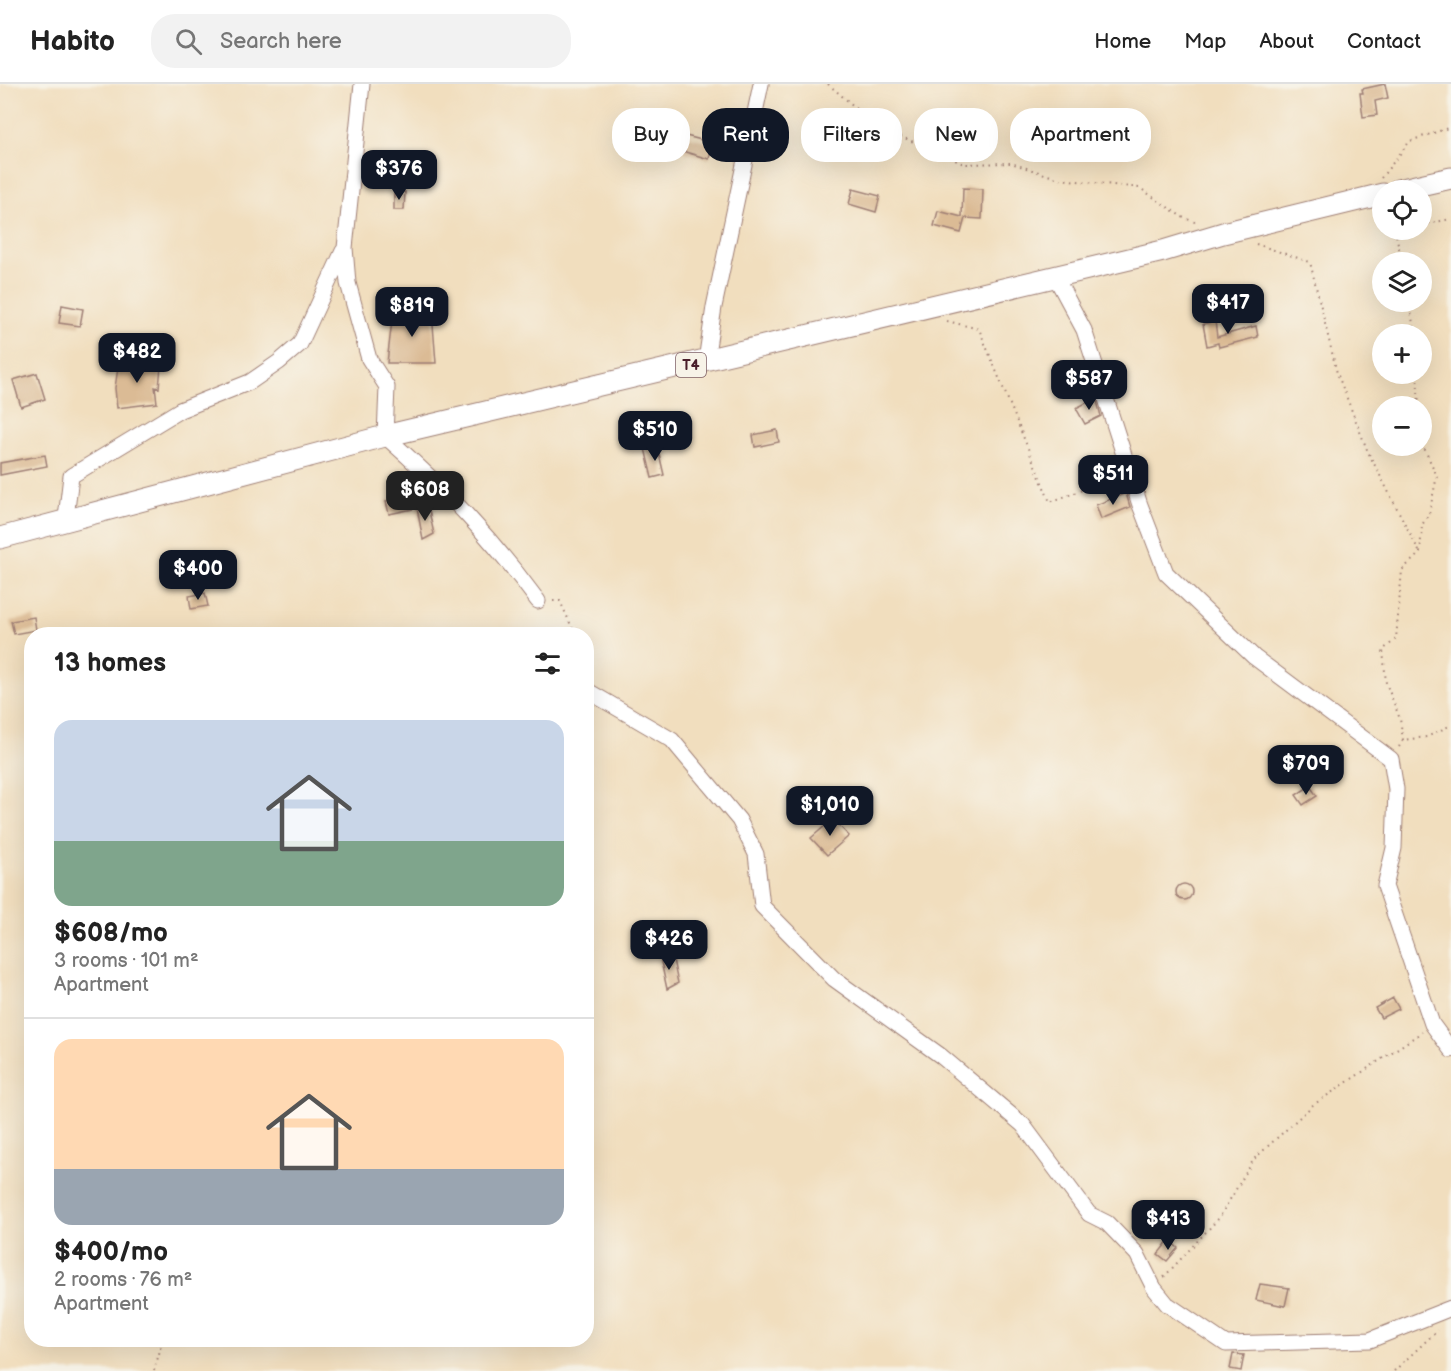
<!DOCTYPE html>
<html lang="en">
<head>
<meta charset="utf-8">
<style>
	:root { --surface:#fff; --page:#f2f2f2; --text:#222; --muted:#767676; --line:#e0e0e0; --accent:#111827 }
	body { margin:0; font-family:"Balsamiq Sans",sans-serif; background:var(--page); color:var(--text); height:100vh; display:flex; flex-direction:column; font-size:22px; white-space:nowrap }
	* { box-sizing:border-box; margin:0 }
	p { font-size:20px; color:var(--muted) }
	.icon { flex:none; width:33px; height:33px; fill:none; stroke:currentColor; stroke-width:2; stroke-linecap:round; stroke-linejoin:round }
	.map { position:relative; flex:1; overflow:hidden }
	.sheet { position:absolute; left:24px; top:543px; width:570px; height:720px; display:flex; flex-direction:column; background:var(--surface); border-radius:24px; box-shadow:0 6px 24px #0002 }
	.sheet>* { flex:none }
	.hud { position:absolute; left:612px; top:24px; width:570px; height:54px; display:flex; gap:12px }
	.fabs { position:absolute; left:1372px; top:96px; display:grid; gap:12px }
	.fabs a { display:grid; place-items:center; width:60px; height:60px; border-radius:50%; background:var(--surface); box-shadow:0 6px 24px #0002; font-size:30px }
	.price { position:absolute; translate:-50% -51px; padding:0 14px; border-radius:12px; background:var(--accent); color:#fff; font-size:20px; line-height:39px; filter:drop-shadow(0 2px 3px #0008) }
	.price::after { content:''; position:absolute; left:50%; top:36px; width:18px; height:14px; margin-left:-9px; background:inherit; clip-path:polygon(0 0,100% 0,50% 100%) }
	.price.active { background:#222; color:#fff }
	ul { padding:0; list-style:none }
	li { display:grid; align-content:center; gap:12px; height:318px; padding:0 30px }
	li+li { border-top:2px solid var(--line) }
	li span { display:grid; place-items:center; height:186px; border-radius:18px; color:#555 }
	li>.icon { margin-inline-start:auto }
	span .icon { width:108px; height:108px; fill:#fffc; stroke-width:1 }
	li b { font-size:26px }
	h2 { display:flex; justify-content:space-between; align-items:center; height:72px; padding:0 30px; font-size:26px }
	.chip { padding:0 21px; border-radius:24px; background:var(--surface); box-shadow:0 6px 24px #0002; font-size:21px; line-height:54px }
	.chip.active { background:var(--accent); color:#fff }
	header { display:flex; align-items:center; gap:36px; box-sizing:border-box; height:84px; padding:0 30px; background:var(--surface); border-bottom:2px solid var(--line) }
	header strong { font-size:28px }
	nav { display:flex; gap:33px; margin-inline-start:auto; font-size:21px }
	.search { width:420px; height:54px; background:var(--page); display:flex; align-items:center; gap:15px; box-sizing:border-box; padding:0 21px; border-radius:24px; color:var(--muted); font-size:22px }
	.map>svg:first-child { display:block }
	.building { fill:#dbbb95 }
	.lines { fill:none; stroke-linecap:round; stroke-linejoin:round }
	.minor-casing { stroke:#9e7e74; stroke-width:17 }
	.highway-casing { stroke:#9e7e74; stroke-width:23 }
	.path { stroke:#9e7e74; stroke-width:2; stroke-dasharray:1.5 4.5; stroke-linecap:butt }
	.minor { stroke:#fff; stroke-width:15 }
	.highway { stroke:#fff; stroke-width:21 }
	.labels { text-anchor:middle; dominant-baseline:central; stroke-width:5; stroke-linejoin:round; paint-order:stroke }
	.shield { fill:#f7f3e8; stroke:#7e5f64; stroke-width:1.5 }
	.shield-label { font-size:15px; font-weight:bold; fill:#4a1f2b }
</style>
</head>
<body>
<header>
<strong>Habito</strong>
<div class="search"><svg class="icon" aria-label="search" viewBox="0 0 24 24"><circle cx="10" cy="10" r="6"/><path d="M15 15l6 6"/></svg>Search here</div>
<nav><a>Home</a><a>Map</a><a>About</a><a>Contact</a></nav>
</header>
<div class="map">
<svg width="1451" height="1287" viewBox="0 0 1451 1287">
	<rect width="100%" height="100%" fill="#f7f3e8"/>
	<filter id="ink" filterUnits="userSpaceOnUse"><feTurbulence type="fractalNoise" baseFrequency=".0167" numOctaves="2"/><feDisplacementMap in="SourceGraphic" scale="12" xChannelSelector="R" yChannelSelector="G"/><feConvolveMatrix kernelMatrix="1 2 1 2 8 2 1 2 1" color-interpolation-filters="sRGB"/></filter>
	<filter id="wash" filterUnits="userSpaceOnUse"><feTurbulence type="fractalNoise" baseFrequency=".008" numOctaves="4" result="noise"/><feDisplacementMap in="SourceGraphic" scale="24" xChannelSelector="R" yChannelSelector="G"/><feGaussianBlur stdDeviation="1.35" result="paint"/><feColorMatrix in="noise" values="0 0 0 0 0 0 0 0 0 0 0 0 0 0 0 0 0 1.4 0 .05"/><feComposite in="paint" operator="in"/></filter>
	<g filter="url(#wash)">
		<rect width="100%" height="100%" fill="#f1debe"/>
		<g id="blocks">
			<path class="building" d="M 1385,0 L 1388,14 L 1375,17 L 1377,31 L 1363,33 L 1360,9 L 1363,9 L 1362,5 Z
				M 686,52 L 713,59 L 709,75 L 682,67 Z
				M 963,104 L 983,105 L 982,135 L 965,134 L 961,149 L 934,142 L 938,127 L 962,133 Z
				M 853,105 L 880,112 L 876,128 L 849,120 Z
				M 394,108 L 405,108 L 404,126 L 394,126 Z
				M 62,221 L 83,225 L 80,242 L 59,239 Z
				M 393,228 L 432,228 L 436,279 L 387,279 Z
				M 1215,237 L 1217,253 L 1256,242 L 1258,253 L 1219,263 L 1218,259 L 1207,262 L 1203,240 Z
				M 119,277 L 161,282 L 159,304 L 155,303 L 157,319 L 117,324 L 115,304 Z
				M 37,289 L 45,315 L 21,323 L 13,296 Z
				M 1096,314 L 1101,332 L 1085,340 L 1076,324 Z
				M 777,346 L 779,358 L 755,363 L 753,351 Z
				M 657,361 L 664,391 L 652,394 L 645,364 Z
				M 45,371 L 47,382 L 0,391 L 0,379 Z
				M 1126,409 L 1130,423 L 1101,435 L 1096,421 Z
				M 411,412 L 413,425 L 389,430 L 386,417 Z
				M 428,422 L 434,450 L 423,456 L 417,424 Z
				M 205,509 L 208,522 L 191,525 L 189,512 Z
				M 34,533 L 36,546 L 14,550 L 11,537 Z
				M 1310,702 L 1317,712 L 1303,721 L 1296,711 Z
				M 833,735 L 849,752 L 827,771 L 811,754 Z
				M1176 808a8 8 0 1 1 16 0a8 8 0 1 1-16 0Z
				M 672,871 L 678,899 L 667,905 L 660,873 Z
				M 1393,914 L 1399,925 L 1381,934 L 1375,924 Z
				M 1169,1156 L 1178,1164 L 1167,1177 L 1158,1170 Z
				M 1260,1200 L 1289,1204 L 1285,1222 L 1256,1216 Z
				M 1233,1270 L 1244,1271 L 1241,1287 L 1230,1285 Z"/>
		</g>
	</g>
	<g filter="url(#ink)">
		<use href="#blocks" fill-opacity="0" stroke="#9e7e74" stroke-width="1.5"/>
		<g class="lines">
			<g class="minor-casing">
				<path id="minor" d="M 362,0 L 345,164 L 348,199 L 369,275 L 387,303 L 385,352 C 444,404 491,453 538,517
					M 1055,192 L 1084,246 L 1140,421 L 1166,489 L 1254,573 L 1391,675 L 1396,705 L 1394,764 L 1385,802 L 1432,940 L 1451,966
					M 706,277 L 714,223 L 761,0
					M 66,434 L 71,392 L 180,326 L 250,298 L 279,278 L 300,260 L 343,167
					M 588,607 L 672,656 L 739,736 L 756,770 L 762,822 L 834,895 L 941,972 L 1023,1041 L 1089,1130 L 1107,1139 L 1137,1170 L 1154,1204 L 1167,1220 L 1226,1260 L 1370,1256 L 1451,1224"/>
			</g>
			<g class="highway-casing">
				<path id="highway" d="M 1398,106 L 1451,94
					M 0,454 L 385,352 L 1163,167 L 1223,149 L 1383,110"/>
			</g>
			<path class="path" d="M 828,0 L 877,42 L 964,80 L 1011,79 L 1060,95 L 1140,104 L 1182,133 L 1197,139
				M 1381,94 L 1410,57 L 1451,43
				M 1422,141 L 1451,135
				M 1395,146 L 1402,178
				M 1256,160 L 1310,178 L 1337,289 L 1368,368 L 1420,469
				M 1409,218 L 1415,250
				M 947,237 L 979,245 L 1050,418 L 1117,393
				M 1417,290 L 1419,322
				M 553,517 L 560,517 L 575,550
				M 1403,656 L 1400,635 L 1386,599 L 1383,566 L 1396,555 L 1402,486 L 1420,469 L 1422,441 L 1429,430 L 1437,392 L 1424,364 L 1422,345
				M 1399,663 L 1403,656 L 1427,653 L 1451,641
				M 1164,1193 L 1219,1134 L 1254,1075 L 1313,1021 L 1422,948
				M 154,1287 L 163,1256
				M 1394,1287 L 1438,1246"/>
			<use href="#minor" class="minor"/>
			<use href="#highway" class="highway"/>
		</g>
	</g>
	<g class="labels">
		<rect class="shield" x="676" y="269" width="30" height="24" rx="4.5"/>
		<g class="shield-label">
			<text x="691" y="281">T4</text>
		</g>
	</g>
</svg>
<div class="fabs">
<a><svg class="icon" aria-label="locate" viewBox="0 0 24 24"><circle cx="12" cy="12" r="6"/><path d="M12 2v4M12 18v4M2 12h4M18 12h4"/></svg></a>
<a><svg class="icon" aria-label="layers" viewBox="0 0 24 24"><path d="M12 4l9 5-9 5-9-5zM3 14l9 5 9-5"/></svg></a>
<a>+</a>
<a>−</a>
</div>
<b class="price" style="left:399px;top:117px">$376</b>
<b class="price" style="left:1228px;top:251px">$417</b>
<b class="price" style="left:412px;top:254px">$819</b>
<b class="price" style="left:137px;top:300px">$482</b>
<b class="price" style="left:1089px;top:327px">$587</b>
<b class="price" style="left:655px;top:378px">$510</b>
<b class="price" style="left:1113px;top:422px">$511</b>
<b class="price active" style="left:425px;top:438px">$608</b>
<b class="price" style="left:198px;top:517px">$400</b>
<b class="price" style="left:1306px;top:712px">$709</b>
<b class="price" style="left:830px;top:753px">$1,010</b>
<b class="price" style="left:669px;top:887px">$426</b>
<b class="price" style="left:1168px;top:1167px">$413</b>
<div class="hud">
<a class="chip">Buy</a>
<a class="chip active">Rent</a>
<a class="chip">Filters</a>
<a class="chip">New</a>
<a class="chip">Apartment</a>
</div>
<section class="sheet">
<h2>13 homes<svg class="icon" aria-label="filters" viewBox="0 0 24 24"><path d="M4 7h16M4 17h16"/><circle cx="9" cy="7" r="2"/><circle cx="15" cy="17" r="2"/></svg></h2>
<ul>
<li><span style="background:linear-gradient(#c9d6e8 65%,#7fa58c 0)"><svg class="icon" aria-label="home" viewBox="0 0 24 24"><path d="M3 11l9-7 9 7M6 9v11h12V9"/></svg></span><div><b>$608/mo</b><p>3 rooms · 101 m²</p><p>Apartment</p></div></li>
<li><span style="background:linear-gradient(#ffd9b3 70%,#9aa5b1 0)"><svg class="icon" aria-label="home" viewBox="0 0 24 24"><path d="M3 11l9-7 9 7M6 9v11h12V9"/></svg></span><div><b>$400/mo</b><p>2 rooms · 76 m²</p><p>Apartment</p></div></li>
</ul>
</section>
</div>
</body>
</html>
